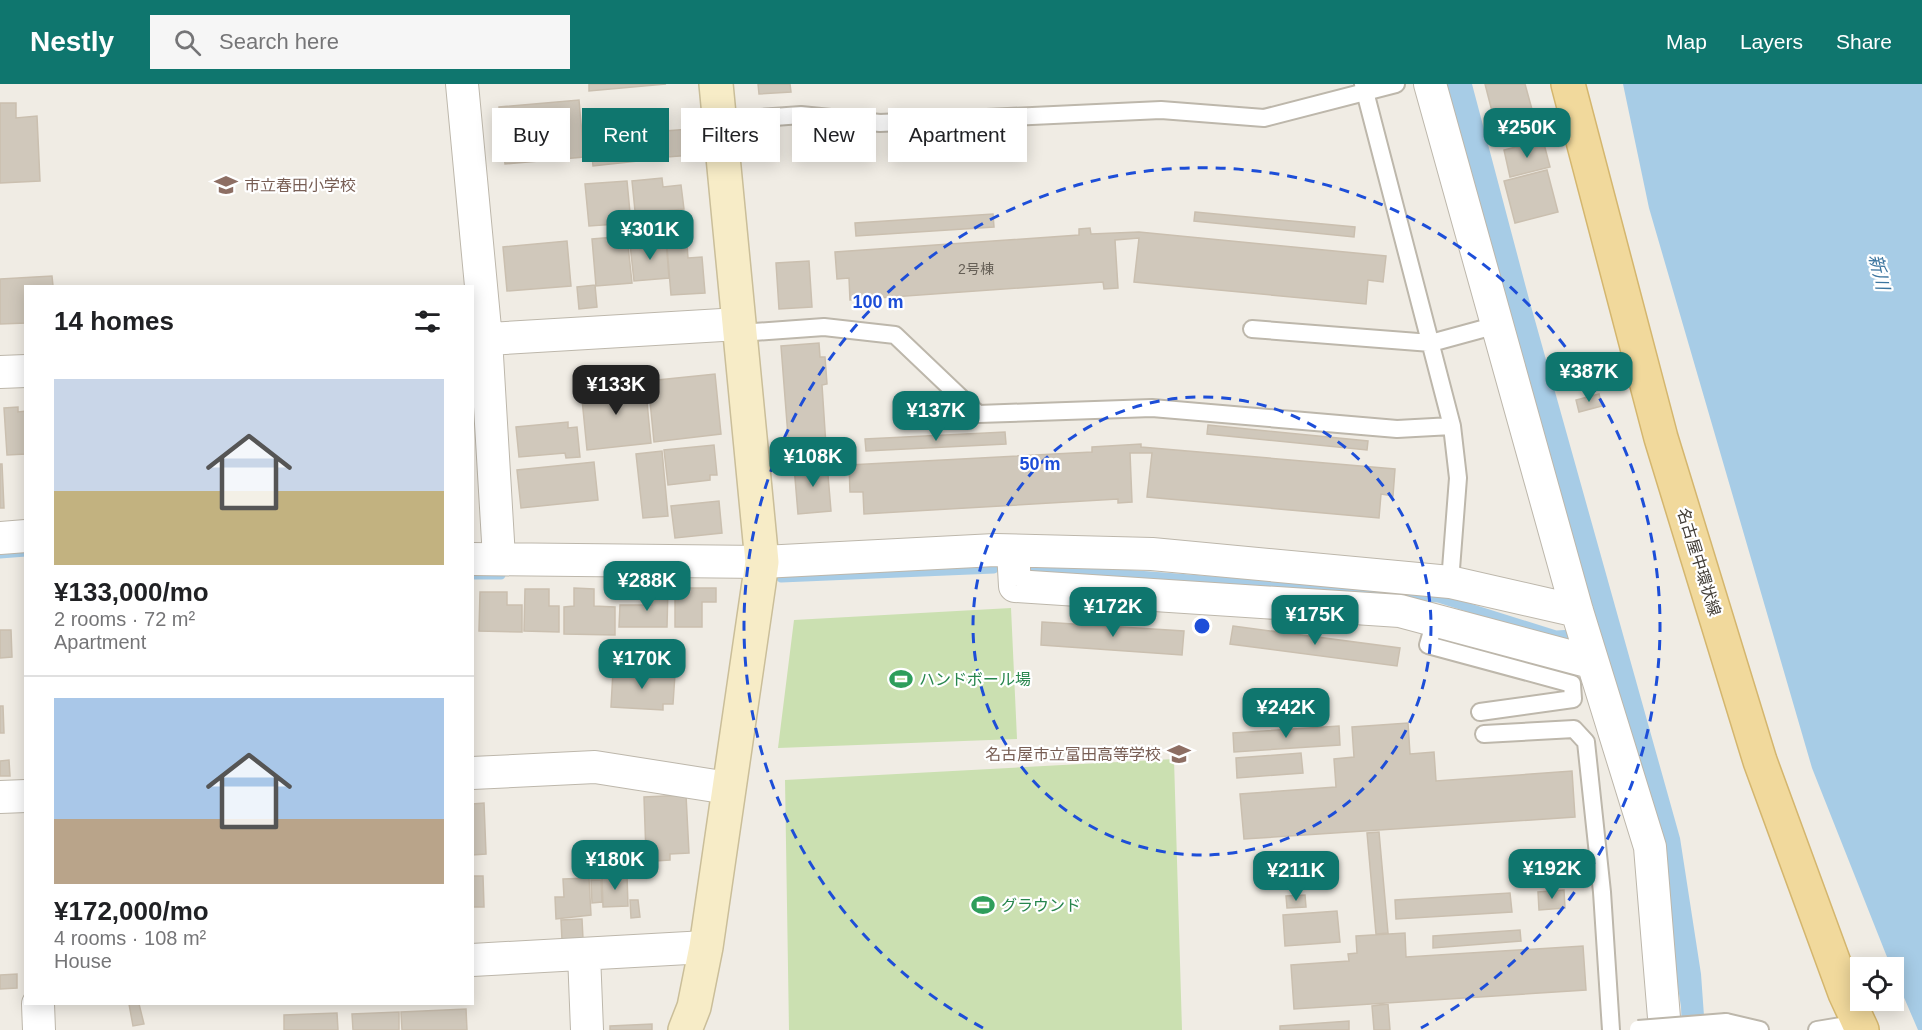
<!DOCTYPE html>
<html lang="en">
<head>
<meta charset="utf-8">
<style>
	:root { --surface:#fff; --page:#f6f6f6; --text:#202124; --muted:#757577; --line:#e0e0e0; --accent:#0f766e }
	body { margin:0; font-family:Helvetica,"Noto Sans JP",sans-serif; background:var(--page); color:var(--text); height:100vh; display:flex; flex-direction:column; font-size:22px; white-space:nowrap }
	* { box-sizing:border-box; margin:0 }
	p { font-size:20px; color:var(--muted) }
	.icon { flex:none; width:33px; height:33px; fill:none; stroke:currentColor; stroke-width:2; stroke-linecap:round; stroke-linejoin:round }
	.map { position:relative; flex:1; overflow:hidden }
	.details { position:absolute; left:24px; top:201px; width:450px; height:720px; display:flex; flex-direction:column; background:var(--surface); border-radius:0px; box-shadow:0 3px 15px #0003 }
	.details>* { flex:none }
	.guide { position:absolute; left:492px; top:24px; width:570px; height:54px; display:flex; gap:12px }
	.controls { position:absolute; left:1850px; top:873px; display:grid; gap:12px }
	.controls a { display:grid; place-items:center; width:54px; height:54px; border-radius:0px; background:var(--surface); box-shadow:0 3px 15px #0003; font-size:30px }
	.price { position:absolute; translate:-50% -51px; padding:0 14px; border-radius:12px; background:var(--accent); color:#fff; font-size:20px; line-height:39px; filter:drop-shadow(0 2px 3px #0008) }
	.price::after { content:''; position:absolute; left:50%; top:36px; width:18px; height:14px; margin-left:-9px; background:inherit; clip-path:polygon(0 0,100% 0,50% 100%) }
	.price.active { background:#222; color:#fff }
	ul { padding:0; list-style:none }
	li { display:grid; align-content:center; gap:12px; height:318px; padding:0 30px }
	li+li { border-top:2px solid var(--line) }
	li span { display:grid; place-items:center; height:186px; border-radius:0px; color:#555 }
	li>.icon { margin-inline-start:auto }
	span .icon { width:108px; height:108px; fill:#fffc; stroke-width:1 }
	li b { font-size:26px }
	h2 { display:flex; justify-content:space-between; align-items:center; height:72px; padding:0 30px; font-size:26px }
	.chip { padding:0 21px; border-radius:0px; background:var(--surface); box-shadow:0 3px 15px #0003; font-size:21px; line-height:54px }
	.chip.active { background:var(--accent); color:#fff }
	header { display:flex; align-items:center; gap:36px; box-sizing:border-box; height:84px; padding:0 30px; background:var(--accent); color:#fff }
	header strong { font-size:28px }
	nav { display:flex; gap:33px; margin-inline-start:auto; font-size:21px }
	.search { width:420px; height:54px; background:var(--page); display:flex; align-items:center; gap:15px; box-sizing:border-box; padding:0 21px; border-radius:0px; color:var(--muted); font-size:22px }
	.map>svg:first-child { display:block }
	.green { fill:#cbe0b1 }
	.water { fill:#a7cce6 }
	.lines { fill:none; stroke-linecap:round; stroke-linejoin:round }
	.stream { stroke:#a7cce6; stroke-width:9 }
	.building { fill:#d0c8bb; stroke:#cabfaf; stroke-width:1.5 }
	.lane-casing { stroke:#bdb7ab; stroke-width:20 }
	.street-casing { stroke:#bdb7ab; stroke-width:34 }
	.secondary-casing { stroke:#cabe99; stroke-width:36 }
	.primary-casing { stroke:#d4b66e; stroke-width:36 }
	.lane { stroke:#fff; stroke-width:16 }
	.street { stroke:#fff; stroke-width:32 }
	.secondary { stroke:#f7ecc7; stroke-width:33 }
	.primary { stroke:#f1d99c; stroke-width:33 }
	.lane-bridge-casing { stroke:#bdb7ab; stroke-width:20; stroke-linecap:butt }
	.lane-bridge { stroke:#fff; stroke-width:16 }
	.ring { fill:none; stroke:#1d4ed8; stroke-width:3; stroke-dasharray:10 8 }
	.labels { text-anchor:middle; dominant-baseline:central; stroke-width:4.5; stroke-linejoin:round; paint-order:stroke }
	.number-label { font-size:14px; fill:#655f56 }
	.education-label { font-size:16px; fill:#785e54; stroke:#fff; text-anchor:start }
	.street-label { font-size:16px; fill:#413c35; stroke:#fff }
	.leisure-label { font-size:16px; fill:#27864d; stroke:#fff; text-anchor:start }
	.water-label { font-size:18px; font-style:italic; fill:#3c759f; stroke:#fff }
	.centre { fill:#1d4ed8; stroke:#fff; stroke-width:3 }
	.ring-label { font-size:18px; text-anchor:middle; font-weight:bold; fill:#1d4ed8; stroke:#fff; stroke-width:4.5; stroke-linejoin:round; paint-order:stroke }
</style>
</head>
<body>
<header>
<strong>Nestly</strong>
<div class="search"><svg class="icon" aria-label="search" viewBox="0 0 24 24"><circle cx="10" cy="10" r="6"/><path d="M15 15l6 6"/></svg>Search here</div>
<nav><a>Map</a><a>Layers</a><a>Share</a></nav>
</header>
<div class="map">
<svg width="1922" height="946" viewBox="0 0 1922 946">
	<rect width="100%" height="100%" fill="#f0ece4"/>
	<path class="green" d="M 1011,524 L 1017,655 L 778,664 L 794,536 Z
		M 1174,675 L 1182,946 L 789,946 L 785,696 Z"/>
	<path class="water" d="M 1446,0 L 1472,0 L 1529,215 L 1680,754 L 1701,890 L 1705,946 L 1682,946 L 1681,923 L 1656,757 Z
		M 1623,0 L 1922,0 L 1922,946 L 1918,946 L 1893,888 L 1893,884 L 1891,883 L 1812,684 L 1649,124 Z"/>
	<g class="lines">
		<path class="stream" d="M 0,470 L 26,468
			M 1032,483 L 1438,514 L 1556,551 L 1574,550
			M 472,491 L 501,491
			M 781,494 L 994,485"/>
	</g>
	<path class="building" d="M 589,0 L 666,0 L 589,7 Z
		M 758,0 L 790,0 L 791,8 L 759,10 Z
		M 1485,0 L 1525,0 L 1533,29 L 1495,39 Z
		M 579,16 L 584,73 L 505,80 L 499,23 Z
		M 0,19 L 16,19 L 16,34 L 37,32 L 40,97 L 0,99 Z
		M 661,30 L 665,74 L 593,82 L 589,36 Z
		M 1534,42 L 1537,50 L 1523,54 L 1520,45 Z
		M 690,45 L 693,71 L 667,73 L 665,47 Z
		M 1543,56 L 1550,83 L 1510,93 L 1504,66 Z
		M 1547,86 L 1558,128 L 1515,139 L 1504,97 Z
		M 662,94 L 663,103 L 681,101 L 684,125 L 665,127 L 666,135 L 636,137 L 632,97 Z
		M 627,97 L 631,139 L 589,142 L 585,100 Z
		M 1195,128 L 1355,143 L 1354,153 L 1194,137 Z
		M 993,130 L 994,143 L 856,152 L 855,139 Z
		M 1090,144 L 1091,150 L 1139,148 L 1386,172 L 1383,198 L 1368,196 L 1366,220 L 1134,198 L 1139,154 L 1115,156 L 1118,204 L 1104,205 L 1103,198 L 850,216 L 849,194 L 837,195 L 835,168 L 1079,151 L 1079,145 Z
		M 627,152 L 632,199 L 596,202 L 592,155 Z
		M 666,156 L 669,194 L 634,197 L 630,160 Z
		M 567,157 L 571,202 L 507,207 L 503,163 Z
		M 687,161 L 688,174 L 702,173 L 705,209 L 671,211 L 667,163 Z
		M 809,177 L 812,223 L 779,225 L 776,179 Z
		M 52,192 L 53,202 L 26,202 L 26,239 L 0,240 L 0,195 Z
		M 595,201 L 597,223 L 579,225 L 577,203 Z
		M 819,259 L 820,273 L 825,273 L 827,300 L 822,301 L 826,362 L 789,365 L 781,262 Z
		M 715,290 L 721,350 L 654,358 L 648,297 Z
		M 645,298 L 651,359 L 587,366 L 581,305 Z
		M 1599,310 L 1602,322 L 1579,328 L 1576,316 Z
		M 18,323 L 18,328 L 26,327 L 26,370 L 7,371 L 4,324 Z
		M 568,338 L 568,344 L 577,343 L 580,373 L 566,374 L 565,369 L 519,373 L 516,343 Z
		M 1208,341 L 1368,357 L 1367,366 L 1207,350 Z
		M 1005,348 L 1006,360 L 866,367 L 865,355 Z
		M 1141,360 L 1141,363 L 1395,385 L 1393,412 L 1381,410 L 1379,434 L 1147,413 L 1152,369 L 1130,369 L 1132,418 L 1118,419 L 1118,415 L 864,430 L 863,408 L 850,408 L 849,381 L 1092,368 L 1092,363 Z
		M 714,361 L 717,391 L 710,391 L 710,396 L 668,401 L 664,366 Z
		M 662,367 L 668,432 L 643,434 L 636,370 Z
		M 594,378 L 598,416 L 521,424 L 517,386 Z
		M 827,379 L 831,427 L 798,430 L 794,382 Z
		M 0,380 L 2,380 L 4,424 L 0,424 Z
		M 719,417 L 722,449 L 675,454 L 671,422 Z
		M 574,504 L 594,505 L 594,522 L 615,523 L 615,551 L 564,550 L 564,523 L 574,522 Z
		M 651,504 L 668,504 L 667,543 L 619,543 L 620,521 L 652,521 Z
		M 675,504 L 716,504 L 716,518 L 702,518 L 702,543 L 675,543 Z
		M 525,505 L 549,505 L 549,522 L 559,522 L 559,548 L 524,547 Z
		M 480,508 L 507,508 L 507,521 L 522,521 L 522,548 L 479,547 Z
		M 1042,538 L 1184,547 L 1182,571 L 1041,561 Z
		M 1233,542 L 1400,564 L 1397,582 L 1230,560 Z
		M 0,546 L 11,546 L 12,573 L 0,574 Z
		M 613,587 L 675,590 L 673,620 L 663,620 L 663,626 L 611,623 Z
		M 0,622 L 3,622 L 4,649 L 0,649 Z
		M 1408,639 L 1410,670 L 1434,668 L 1436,697 L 1572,687 L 1575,733 L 1244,755 L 1240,710 L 1336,703 L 1334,675 L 1354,673 L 1352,643 Z
		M 1339,642 L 1340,661 L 1234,668 L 1233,649 Z
		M 1301,669 L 1303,689 L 1237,694 L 1236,674 Z
		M 9,676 L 10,692 L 0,692 L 0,677 Z
		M 686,711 L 689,769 L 670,770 L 670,776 L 655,777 L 655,771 L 646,771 L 644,713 Z
		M 484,719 L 486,770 L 472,771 L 472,720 Z
		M 1379,748 L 1388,849 L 1376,850 L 1367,749 Z
		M 627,791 L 628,822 L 603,823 L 602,792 Z
		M 472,792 L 483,792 L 484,823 L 472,823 Z
		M 589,794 L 591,831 L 556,835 L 555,813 L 564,813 L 563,795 Z
		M 591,796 L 601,796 L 602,818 L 592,819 Z
		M 1564,806 L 1565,824 L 1539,826 L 1538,808 Z
		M 1510,809 L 1512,828 L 1396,835 L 1395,816 Z
		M 1305,811 L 1306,823 L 1287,824 L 1286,812 Z
		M 630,816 L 638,816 L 640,833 L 631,834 Z
		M 1337,827 L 1340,858 L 1285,862 L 1283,831 Z
		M 582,835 L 583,855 L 562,856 L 561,836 Z
		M 1520,846 L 1521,857 L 1433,864 L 1433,852 Z
		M 1405,849 L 1406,873 L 1583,862 L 1586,906 L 1294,925 L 1291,881 L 1349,877 L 1348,870 L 1357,869 L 1356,852 Z
		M 17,890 L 17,904 L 0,905 L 0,891 Z
		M 129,920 L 139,920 L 144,940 L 133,942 Z
		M 1388,920 L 1390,946 L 1374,946 L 1372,922 Z
		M 466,925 L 467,946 L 402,946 L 401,928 Z
		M 399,928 L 399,946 L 353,946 L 352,930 Z
		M 337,929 L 338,946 L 284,946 L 284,931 Z
		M 1349,937 L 1349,946 L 1280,946 L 1280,942 Z
		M 652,940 L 652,946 L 610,946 L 610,942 Z"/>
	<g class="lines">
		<g class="lane-casing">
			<path id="lane" d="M 1363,0 L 1452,342 L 1458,394 L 1450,498
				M 719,37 L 801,31 L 880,39 L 1161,26 L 1264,34 L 1396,0
				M 1252,245 L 1431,259 L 1497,241
				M 740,249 L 824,243 L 895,251 L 978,330 L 1152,324 L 1397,345 L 1452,342
				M 1435,537 L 1428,561 L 1572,600 L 1573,615 L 1480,628
				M 1484,650 L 1574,645 L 1586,658 L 1602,808 L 1611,946
				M 1726,938 L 1760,946
				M 1817,946 L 1859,939"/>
		</g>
		<g class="street-casing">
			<path id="street" d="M 462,0 L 486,255 L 499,474
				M 1430,0 L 1577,527 L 1650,763 L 1665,946
				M 472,256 L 739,240
				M 0,288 L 26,287
				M 0,454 L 26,452
				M 1013,467 L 1015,502 L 1400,527 L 1591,578
				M 472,475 L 762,478 L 995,466 L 1152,470 L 1450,498 L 1577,527
				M 472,689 L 595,683 L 728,704
				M 0,713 L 26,712
				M 584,870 L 587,946
				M 472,876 L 706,863
				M 38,920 L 39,946"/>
		</g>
		<g class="secondary-casing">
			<path id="secondary" d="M 685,946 L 694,923 L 706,863 L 762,478 L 716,0"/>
		</g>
		<g class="primary-casing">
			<path id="primary" d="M 1568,0 L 1661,354 L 1760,677 L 1845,909 L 1862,946"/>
		</g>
		<use href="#lane" class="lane"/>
		<use href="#street" class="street"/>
		<use href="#secondary" class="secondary"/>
		<use href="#primary" class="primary"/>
		<g class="lane-bridge-casing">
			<path id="lane-bridge" d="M 1638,945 L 1726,938"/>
		</g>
		<use href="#lane-bridge" class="lane-bridge"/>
	</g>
	<g class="ring">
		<circle cx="1202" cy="542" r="229"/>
		<path d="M983 944A458 458 0 1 1 1421 944"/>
	</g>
	<defs>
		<g id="school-bare" transform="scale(1.8)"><path d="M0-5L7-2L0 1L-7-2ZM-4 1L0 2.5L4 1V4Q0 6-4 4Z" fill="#8d6e63" stroke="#fff" stroke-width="2.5" paint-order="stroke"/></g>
		<g id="stadium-bare" transform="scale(1.8)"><path d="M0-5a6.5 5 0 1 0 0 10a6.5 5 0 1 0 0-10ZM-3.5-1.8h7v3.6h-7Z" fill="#2e9e5b" stroke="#fff" stroke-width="2.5" paint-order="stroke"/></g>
	</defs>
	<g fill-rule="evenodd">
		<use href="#school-bare" x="226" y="101"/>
		<use href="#stadium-bare" x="901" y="595"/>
		<use href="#school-bare" x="1179" y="670"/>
		<use href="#stadium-bare" x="983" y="821"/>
	</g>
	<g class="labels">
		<g class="number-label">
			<text x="976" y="185">2号棟</text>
		</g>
		<g class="education-label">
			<text x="244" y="101">市立春田小学校</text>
			<text x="1161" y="670" text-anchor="end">名古屋市立富田高等学校</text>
		</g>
		<g class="street-label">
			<text transform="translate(1699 478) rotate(73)">名古屋中環状線</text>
		</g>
		<g class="leisure-label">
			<text x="919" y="595">ハンドボール場</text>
			<text x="1001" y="821">グラウンド</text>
		</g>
		<g class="water-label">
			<text transform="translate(1879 188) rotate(77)">新川</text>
		</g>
	</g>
	<circle cx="1202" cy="542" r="9" class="centre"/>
	<g class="ring-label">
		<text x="878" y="224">100 m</text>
		<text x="1040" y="386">50 m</text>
	</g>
</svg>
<div class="controls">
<a><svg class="icon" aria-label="locate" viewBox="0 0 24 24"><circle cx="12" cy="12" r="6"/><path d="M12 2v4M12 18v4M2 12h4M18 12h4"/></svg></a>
</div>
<b class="price" style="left:1527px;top:75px">¥250K</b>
<b class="price" style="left:650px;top:177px">¥301K</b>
<b class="price" style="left:1589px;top:319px">¥387K</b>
<b class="price active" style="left:616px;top:332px">¥133K</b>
<b class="price" style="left:936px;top:358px">¥137K</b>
<b class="price" style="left:813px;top:404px">¥108K</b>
<b class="price" style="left:647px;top:528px">¥288K</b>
<b class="price" style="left:1113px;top:554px">¥172K</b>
<b class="price" style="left:1315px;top:562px">¥175K</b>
<b class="price" style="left:642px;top:606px">¥170K</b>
<b class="price" style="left:1286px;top:655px">¥242K</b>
<b class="price" style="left:615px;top:807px">¥180K</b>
<b class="price" style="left:1552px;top:816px">¥192K</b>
<b class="price" style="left:1296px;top:818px">¥211K</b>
<div class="guide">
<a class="chip">Buy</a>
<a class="chip active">Rent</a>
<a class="chip">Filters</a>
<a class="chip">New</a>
<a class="chip">Apartment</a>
</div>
<section class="details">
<h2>14 homes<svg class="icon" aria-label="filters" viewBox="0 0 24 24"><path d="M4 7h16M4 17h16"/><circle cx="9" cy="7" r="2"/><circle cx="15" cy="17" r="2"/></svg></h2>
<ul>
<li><span style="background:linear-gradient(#c9d6e8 60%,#c2b280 0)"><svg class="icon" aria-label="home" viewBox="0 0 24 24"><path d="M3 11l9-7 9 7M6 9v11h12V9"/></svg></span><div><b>¥133,000/mo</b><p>2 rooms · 72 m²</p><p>Apartment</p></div></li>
<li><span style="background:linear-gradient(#a9c7e8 65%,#b9a48a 0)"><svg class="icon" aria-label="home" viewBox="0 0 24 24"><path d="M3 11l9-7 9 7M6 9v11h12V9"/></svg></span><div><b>¥172,000/mo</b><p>4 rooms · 108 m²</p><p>House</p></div></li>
</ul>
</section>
</div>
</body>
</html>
